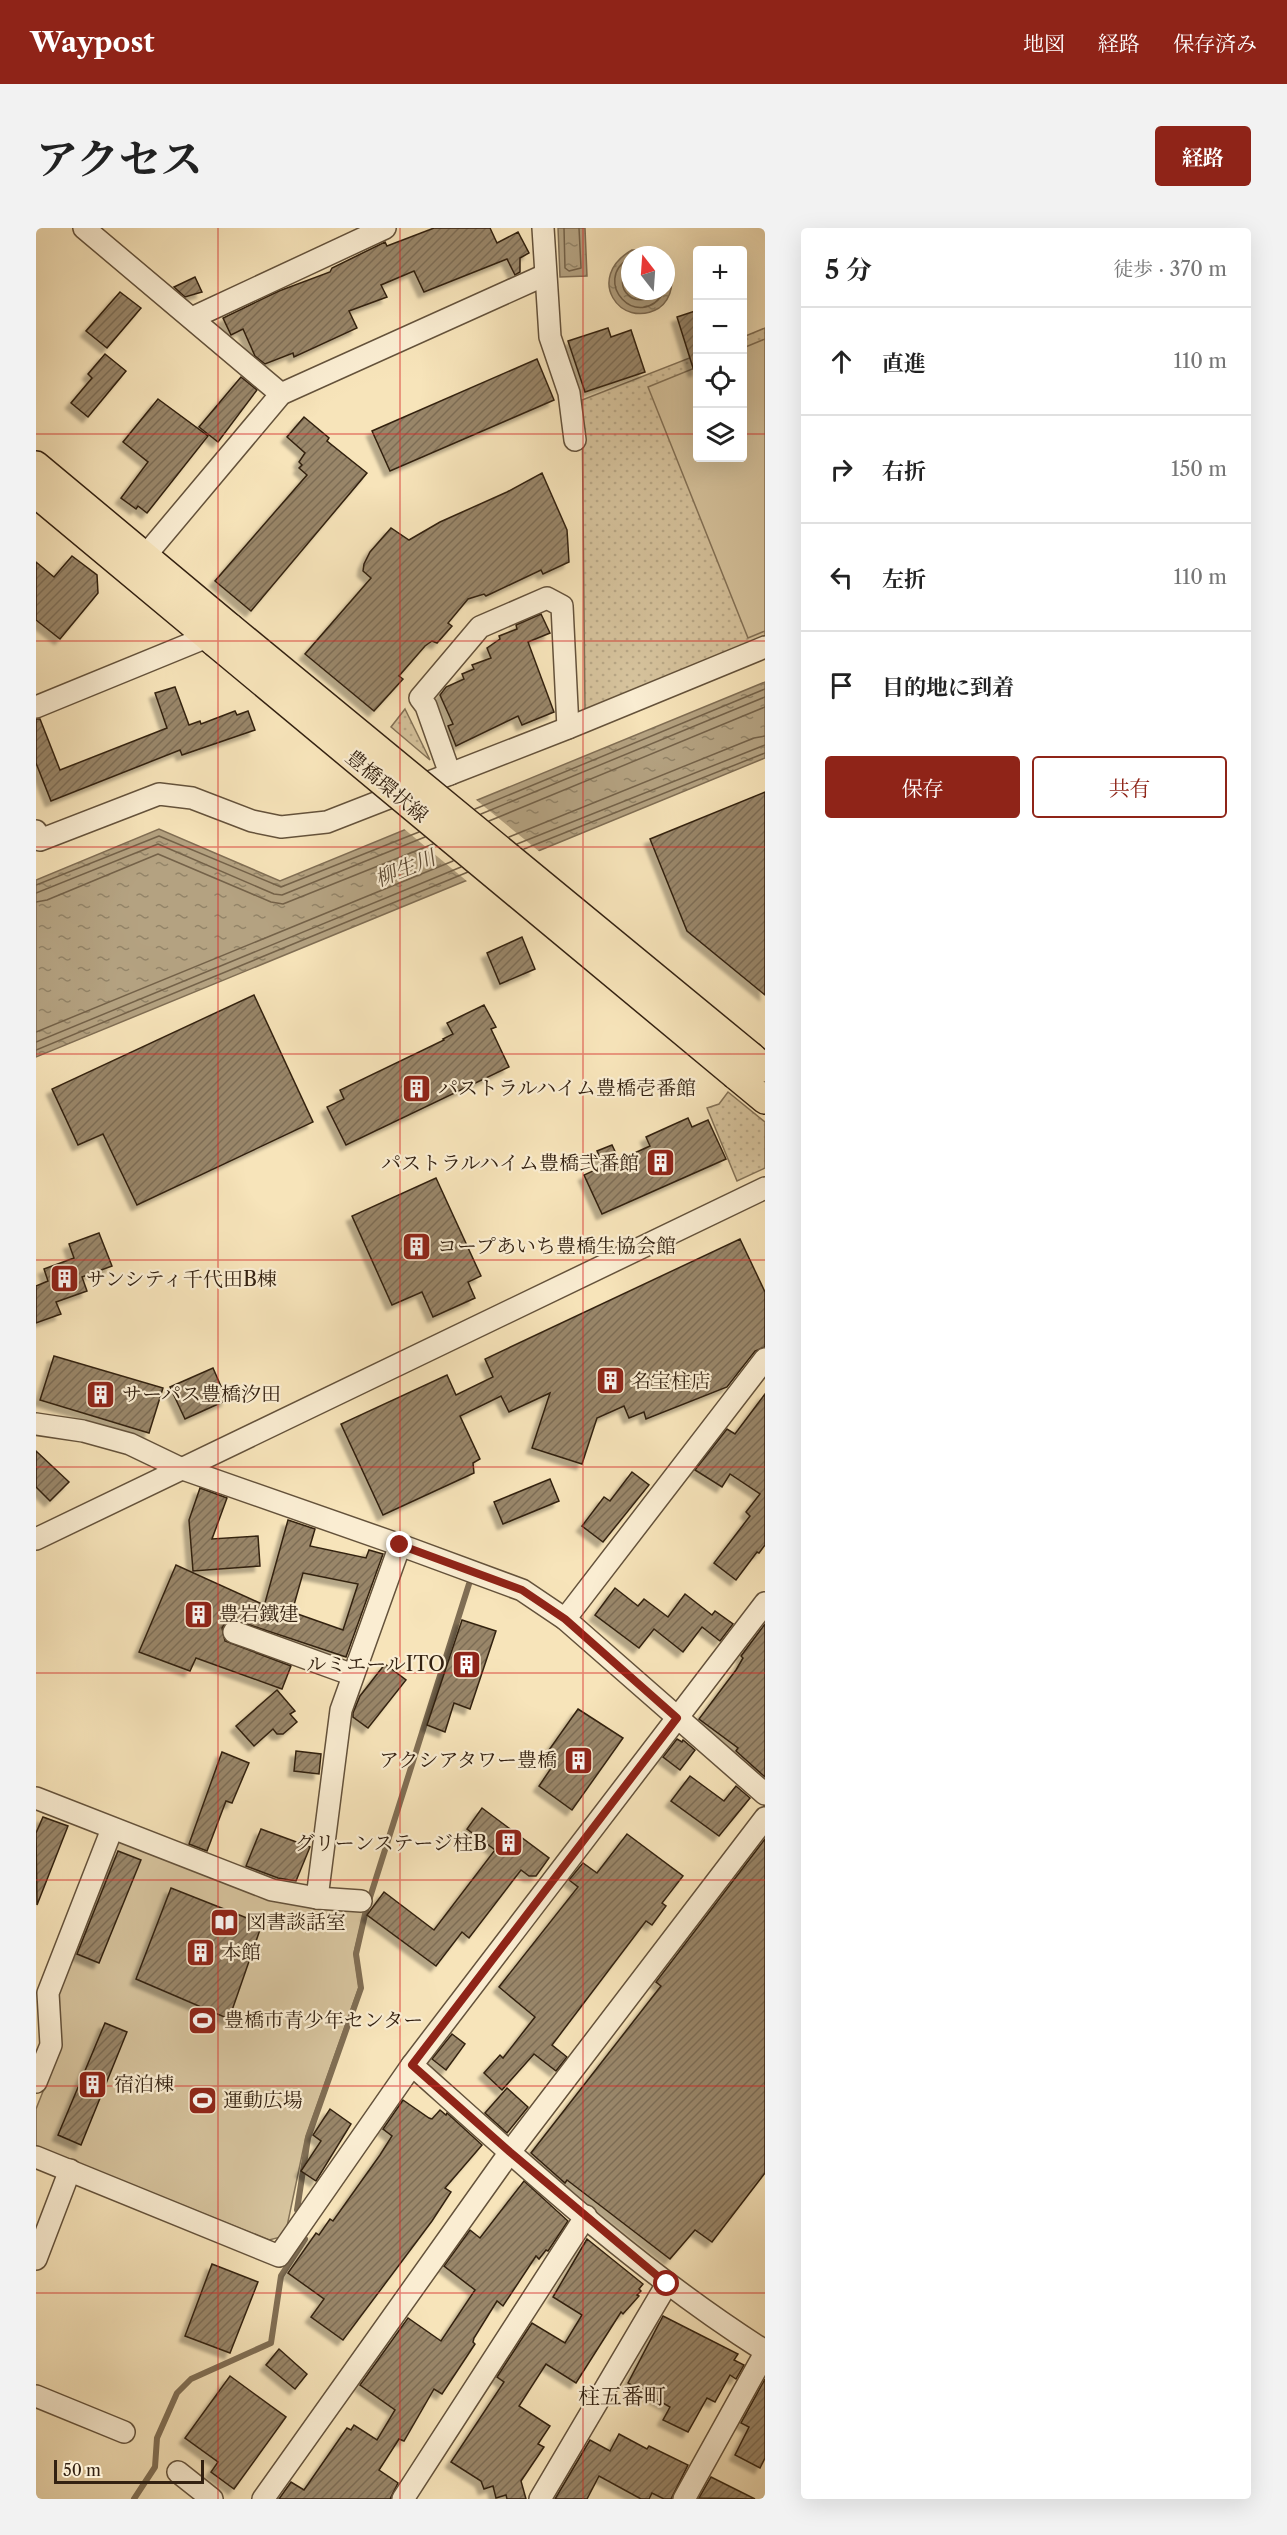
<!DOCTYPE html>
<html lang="ja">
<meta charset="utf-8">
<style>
:root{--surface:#fff;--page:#f2f2f2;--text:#222;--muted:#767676;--line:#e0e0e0;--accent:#8f2418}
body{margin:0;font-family:"Libre Caslon Text","Noto Serif JP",serif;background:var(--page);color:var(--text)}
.controls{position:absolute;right:18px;top:18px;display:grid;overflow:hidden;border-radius:6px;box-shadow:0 6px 24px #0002}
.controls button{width:54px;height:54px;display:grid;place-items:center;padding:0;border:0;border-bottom:2px solid var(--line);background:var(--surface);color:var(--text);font:30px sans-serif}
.compass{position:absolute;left:585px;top:18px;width:54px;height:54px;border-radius:50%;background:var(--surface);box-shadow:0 6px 24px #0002;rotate:343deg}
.scale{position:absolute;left:18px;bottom:15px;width:150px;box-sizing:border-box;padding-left:6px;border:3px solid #332111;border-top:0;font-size:16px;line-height:21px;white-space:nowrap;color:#332111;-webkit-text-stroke:4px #faedd2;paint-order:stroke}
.stop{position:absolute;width:18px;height:18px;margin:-14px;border:4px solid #8f2418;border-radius:50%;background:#fff}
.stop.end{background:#8f2418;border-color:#fff;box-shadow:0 2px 6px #0008}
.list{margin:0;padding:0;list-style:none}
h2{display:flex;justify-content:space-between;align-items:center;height:78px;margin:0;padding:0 24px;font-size:26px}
h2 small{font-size:20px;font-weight:400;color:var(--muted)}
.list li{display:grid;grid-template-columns:39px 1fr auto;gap:18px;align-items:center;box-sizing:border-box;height:108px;padding:0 24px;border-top:2px solid var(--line)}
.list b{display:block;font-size:22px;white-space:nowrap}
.list em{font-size:20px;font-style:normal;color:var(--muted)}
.actions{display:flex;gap:12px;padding:18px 24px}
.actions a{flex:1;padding:14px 0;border:2px solid var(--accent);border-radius:6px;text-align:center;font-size:21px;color:var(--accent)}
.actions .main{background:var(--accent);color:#fff}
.icon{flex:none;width:33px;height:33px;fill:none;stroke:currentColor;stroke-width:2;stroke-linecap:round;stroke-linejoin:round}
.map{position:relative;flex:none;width:729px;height:2271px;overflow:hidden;border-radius:6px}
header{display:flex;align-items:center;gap:36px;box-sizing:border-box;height:84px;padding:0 30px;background:var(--accent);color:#fff}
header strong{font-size:28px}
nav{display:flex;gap:33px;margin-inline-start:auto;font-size:21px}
.intro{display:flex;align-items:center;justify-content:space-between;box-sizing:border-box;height:144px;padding:0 36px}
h1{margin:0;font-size:42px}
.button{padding:15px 27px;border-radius:6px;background:var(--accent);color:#fff;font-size:21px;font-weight:700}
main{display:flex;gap:36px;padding:0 36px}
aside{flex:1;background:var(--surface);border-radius:6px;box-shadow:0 6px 24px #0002}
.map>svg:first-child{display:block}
.park{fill:url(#park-dots);stroke:#847257;stroke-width:1.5}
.garden{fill:#d6c39d;stroke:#847257;stroke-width:1.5}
.water{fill:url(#water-ripples);stroke:#806e54;stroke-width:1.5}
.pier{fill:#f7e4ba}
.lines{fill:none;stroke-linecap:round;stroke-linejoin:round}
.shore{stroke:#746249;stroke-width:1.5}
.stream{stroke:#806e54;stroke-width:6}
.building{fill:url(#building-hatch);stroke:#332111;stroke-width:1.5;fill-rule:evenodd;filter:url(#shadow)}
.minor-casing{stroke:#64523b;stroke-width:24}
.major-casing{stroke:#332111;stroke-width:30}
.minor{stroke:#faedd2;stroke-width:21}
.major{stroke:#f7e4ba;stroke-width:27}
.major-bridge-casing{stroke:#332111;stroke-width:30;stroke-linecap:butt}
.major-bridge{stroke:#f7e4ba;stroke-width:27}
.route{stroke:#8f2418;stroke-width:8}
.grid{fill:none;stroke:#d62828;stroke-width:1.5;stroke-opacity:0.55}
.labels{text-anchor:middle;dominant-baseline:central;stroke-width:4.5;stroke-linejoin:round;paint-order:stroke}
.street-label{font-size:20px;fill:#332111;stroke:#faedd2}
.poi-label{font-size:20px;fill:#332111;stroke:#faedd2;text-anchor:start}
.water-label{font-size:21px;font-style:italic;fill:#604e38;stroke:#faedd2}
.quarter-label{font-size:22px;fill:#332111;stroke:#faedd2}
</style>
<header>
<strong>Waypost</strong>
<nav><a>地図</a><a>経路</a><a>保存済み</a></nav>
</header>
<div class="intro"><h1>アクセス</h1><a class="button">経路</a></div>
<main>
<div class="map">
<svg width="729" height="2271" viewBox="0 0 729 2271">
<defs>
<pattern id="park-dots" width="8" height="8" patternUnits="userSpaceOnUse" patternTransform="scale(1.5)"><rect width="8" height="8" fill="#d6c39d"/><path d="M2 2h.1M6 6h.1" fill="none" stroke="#b8a786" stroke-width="1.8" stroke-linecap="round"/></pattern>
<pattern id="water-ripples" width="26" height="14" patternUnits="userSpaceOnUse" patternTransform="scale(1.5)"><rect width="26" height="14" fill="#b4a281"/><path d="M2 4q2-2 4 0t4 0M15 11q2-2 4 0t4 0" fill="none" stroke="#938468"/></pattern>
<pattern id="building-hatch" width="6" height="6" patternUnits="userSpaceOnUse" patternTransform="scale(1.5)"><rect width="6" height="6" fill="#998669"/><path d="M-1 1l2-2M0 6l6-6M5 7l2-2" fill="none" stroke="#7d6d55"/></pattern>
<filter id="shadow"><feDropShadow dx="-5.5" dy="5.5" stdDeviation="1.5" flood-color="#0004"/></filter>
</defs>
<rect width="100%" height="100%" fill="#f7e4ba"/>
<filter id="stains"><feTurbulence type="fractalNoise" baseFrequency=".00333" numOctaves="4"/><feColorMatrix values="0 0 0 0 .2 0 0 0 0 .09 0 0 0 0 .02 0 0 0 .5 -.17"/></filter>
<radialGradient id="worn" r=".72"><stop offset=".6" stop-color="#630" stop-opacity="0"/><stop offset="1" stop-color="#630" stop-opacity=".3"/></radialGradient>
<g class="park">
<polygon points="729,100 729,410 549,484 546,172 661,127 662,230 706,230 707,109"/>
<polygon points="369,481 394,532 355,499"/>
<polygon points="692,864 729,894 729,940 701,953 671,880 683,876"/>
</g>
<g class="garden">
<polygon points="729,111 729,403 712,410 612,159 661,139 662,230 706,230 707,120"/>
<polygon points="82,1613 328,1684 318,1725 323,1759 270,1908 249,2008 233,2012 0,1918 0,1881 25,1818 22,1766"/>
</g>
<g class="water">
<polygon points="522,0 549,0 551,48 524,49"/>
<path d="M596,22H610L622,27H594V63H630V35C636,42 637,52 635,61C634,68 629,76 623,80C584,103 548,49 596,22Z"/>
<polygon points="729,454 729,530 0,829 0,652 123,601 244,653"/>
</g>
<polygon class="pier" points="439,571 504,624 432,654 367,600"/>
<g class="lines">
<g class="shore">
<polyline points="528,0 529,40 533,43 545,40 543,0"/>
<path d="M594,30C554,52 602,107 629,63"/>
<path d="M594,39C572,59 603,86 620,63"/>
<polyline points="439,581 729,461"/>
<polyline points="445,586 729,469"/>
<polyline points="453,593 729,479"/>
<polyline points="473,609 718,510 729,508"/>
<polyline points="481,616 729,517"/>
<polyline points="488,621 729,525"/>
<polyline points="0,657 123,608 245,659 383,604"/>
<polyline points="0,665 122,616 238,666 246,667 389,609"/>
<polyline points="0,674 11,672 122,626 235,674 247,676 397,616"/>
<polyline points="0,804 417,633"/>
<polyline points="0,814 425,639"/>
<polyline points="0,822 432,644"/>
</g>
<g class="stream">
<polyline points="261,1982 272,1910 325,1760 320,1726 330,1682 433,1356"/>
<polyline points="98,2271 119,2239 121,2210 141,2165 155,2151 235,2115 245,2048 269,2011"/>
</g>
</g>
<g class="building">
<polygon points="398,0 454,0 461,15 482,4 493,25 484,30 484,44 479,47 471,31 388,64 378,43 345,57 351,69 313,83 321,100 258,129 257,125 229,136 219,128 207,101 195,107 187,90 243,63 294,44 296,40 349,14 351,18"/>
<polygon points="159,49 166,64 149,69 138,59"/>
<polygon points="84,64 105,80 71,120 50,103"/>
<polygon points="662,82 662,142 658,143 641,89"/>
<polygon points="572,100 575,109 595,102 609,144 549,164 532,113"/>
<polygon points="69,126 90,143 52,189 35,175 56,150 52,146"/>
<polygon points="501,131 518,172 354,243 336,203"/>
<polygon points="205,149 221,162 182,214 163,199"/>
<polygon points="122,171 172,208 111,285 102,278 100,281 85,270 112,234 87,214"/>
<polygon points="268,189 293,210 291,213 331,245 215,383 179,353 271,247 263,240 266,237 263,234 269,225 251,209"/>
<polygon points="506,245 531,302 533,334 507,346 505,342 450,368 448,366 432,371 412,395 416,398 401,415 396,413 389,418 363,448 367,451 338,483 269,426 335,350 327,343 328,336 334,324 355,300 373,312 404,294 471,264"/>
<polygon points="36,328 61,347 62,365 24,411 0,392 0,334 18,349"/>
<polygon points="505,386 514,405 492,414 518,484 486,497 482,488 420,518 412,498 417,496 404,467 410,459 428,451 426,446 438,441 436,437 455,430 451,420 464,411 463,408 481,401 480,397"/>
<polygon points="139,459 153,497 164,493 165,496 199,483 201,487 212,483 219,502 146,527 144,522 15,573 0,535 0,491 4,491 24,542 131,500 119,465"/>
<polygon points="729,564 729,767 651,703 614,611"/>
<polygon points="486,709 499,741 464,756 451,725"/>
<polygon points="218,767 277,894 101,977 67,906 42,917 16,861"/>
<polygon points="448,777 460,799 455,801 473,839 310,917 291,879 308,871 304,862 408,812 407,811 417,806 411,795"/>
<polygon points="652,890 656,899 672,892 690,931 566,986 548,947 568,938 561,923 576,917 583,932 614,918 610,909"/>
<polygon points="400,950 445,1048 432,1054 439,1070 397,1089 386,1064 356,1077 316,988"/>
<polygon points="63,1005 76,1038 46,1049 51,1063 20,1074 25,1086 0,1095 0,1058 12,1053 8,1041 38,1030 33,1016"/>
<polygon points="704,1011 729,1064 729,1119 719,1123 691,1159 610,1191 608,1184 593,1190 588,1178 561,1190 546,1236 496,1220 514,1165 473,1184 465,1168 424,1188 444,1231 437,1235 438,1245 347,1287 305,1196 411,1147 420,1167 457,1149 449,1131"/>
<polygon points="18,1128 127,1160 113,1205 4,1172"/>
<polygon points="177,1140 191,1172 149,1191 134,1159"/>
<polygon points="729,1166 729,1317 723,1325 721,1324 700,1352 678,1335 714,1288 710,1284 724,1266 694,1246 686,1259 659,1242 691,1201 699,1206"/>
<polygon points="0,1223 33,1254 14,1273 0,1259"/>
<polygon points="596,1244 613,1257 567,1314 546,1298 568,1269 574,1273"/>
<polygon points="514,1251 523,1273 467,1296 458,1274"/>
<polygon points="164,1260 191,1270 176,1311 222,1308 224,1338 157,1343 153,1292"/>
<path d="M252,1292L279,1301L274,1318L330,1330L333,1322L347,1326L310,1429L196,1391L190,1394L186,1400L189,1413L255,1438L246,1461L160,1430L154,1443L103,1424L140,1337L226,1376L227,1382ZM267,1345L322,1356L307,1402L256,1384Z"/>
<polygon points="579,1360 602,1378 608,1371 632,1389 649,1366 676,1387 679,1383 697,1396 684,1413 666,1399 647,1424 618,1401 603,1420 559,1387"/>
<polygon points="426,1392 460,1403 434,1481 418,1475 409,1504 391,1497"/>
<polygon points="729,1396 729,1549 700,1523 702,1520 663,1491 700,1442 707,1430 705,1428"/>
<polygon points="349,1436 370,1452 332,1500 317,1489 317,1485 324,1468"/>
<polygon points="241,1462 259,1483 254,1486 261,1494 247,1506 241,1506 237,1501 218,1518 200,1498"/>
<polygon points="542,1481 587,1510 536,1582 503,1558 518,1536 508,1529"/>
<polygon points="641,1511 646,1514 647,1512 659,1522 644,1542 627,1529"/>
<polygon points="260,1523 285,1526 283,1546 258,1543"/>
<polygon points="186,1524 213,1535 196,1575 190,1573 171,1623 153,1616"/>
<polygon points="654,1548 688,1573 700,1558 714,1570 683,1608 635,1573"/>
<polygon points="446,1580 513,1630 500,1648 493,1648 485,1642 433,1710 426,1704 400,1738 331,1687 348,1664 398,1702 459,1622 431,1601"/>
<polygon points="7,1589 32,1598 1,1677 0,1605"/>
<polygon points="225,1601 274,1619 260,1653 242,1650 210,1638"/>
<polygon points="591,1606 647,1648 626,1675 630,1678 616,1697 610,1693 516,1817 531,1829 520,1843 498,1826 466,1862 448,1845 464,1827 467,1830 499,1789 463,1759 542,1659 533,1652 547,1635 561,1645"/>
<polygon points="729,1611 729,1945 676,2014 659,2002 634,2031 531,1952 529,1955 495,1925 625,1758 620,1754"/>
<polygon points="82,1623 105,1632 63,1735 41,1726"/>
<polygon points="135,1660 226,1696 193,1791 100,1751"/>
<polygon points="69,1795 91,1804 45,1917 22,1907"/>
<polygon points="416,1806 429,1816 410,1842 396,1831"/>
<polygon points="471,1860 492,1879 471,1905 449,1885"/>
<polygon points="367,1872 393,1890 396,1891 404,1882 410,1887 411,1885 446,1917 409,1960 415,1964 396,1993 307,2112 275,2089 288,2071 252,2045 280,2005 283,2007 294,1991 297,1993 344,1927 356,1908 347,1901"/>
<polygon points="294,1881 315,1896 280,1953 265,1943 285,1913 277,1907"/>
<polygon points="488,1953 532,1993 512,2023 510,2022 503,2031 500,2028 467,2078 461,2073 438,2110 437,2114 439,2116 406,2166 398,2161 368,2213 363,2211 343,2242 362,2255 354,2271 243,2271 255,2254 268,2262 311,2200 315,2202 318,2197 341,2212 359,2182 324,2157 372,2090 405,2113 439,2062 408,2038 434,2002 444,2010"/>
<polygon points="551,2011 607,2056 603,2061 605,2063 601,2067 603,2068 587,2086 585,2084 540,2155 510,2136 483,2178 514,2198 502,2216 508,2219 485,2253 490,2271 471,2271 470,2267 460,2270 457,2258 448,2261 445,2253 415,2234 468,2154 461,2149 496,2095 529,2115 546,2087 517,2069"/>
<polygon points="176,2036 222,2054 194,2125 149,2108"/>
<polygon points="627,2088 702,2126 698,2132 708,2137 700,2151 694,2147 679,2174 671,2170 652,2204 627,2192 634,2179 592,2155"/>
<polygon points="243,2121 271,2146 259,2161 230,2137"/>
<polygon points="194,2148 250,2189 198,2261 175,2244 182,2234 149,2210"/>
<polygon points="729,2151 729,2230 724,2240 699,2227 713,2199 705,2195"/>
<polygon points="583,2206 611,2221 613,2218 652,2237 635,2271 628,2271 616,2265 613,2271 605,2271 563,2248 551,2271 519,2271 554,2212 574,2223"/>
<polygon points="675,2249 719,2271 663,2270"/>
</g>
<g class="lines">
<defs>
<g id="minor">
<polyline points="48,0 245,166"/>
<polyline points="507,0 514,109 533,165 539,212"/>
<polyline points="156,90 349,0"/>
<polyline points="109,328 245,166 509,47"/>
<polyline points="0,479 171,409"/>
<polyline points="414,546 390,478 384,470 444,399 511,370 526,378 532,500"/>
<polyline points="0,603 4,612 123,566 156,570 216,593 245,599 291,594 532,500 729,419"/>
<polyline points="0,1196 47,1203 94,1216 144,1240 364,1317 486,1362 529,1391 729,1566"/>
<polyline points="0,1311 729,960"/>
<polyline points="529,1391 729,1131"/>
<polyline points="198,1404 317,1447"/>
<polyline points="0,1570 236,1662 281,1670 325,1673"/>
<polyline points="281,1670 305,1482 364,1317"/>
<path d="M376,1837C489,1938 601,2042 729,2123"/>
<polyline points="0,1854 15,1817 12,1765 76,1601"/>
<polyline points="0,1929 243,2028 376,1837 729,1375"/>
<polyline points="0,2031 34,1942"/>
<polyline points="0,2168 88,2204"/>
<polyline points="142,2244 176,2271"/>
<polyline points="227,2271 474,1924 729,1590"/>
<polyline points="367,2271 550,1988"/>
<polyline points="504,2271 631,2056"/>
<polyline points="648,2271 729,2125"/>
</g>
<g id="major">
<polyline points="0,237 194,399"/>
<polyline points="0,266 179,415"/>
<polyline points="715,828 729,840"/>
<polyline points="700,848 729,872"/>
</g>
</defs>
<use href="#minor" class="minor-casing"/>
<use href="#major" class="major-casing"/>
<use href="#minor" class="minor"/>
<use href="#major" class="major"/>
<defs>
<g id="major-bridge">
<polyline points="194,399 715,828"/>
<polyline points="179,415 700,848"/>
</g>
</defs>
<use href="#major-bridge" class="major-bridge-casing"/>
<use href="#major-bridge" class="major-bridge"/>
</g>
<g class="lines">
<polyline class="route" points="364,1317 486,1362 529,1391 641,1490 376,1837 474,1924 631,2056"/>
</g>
<path class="grid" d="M182,0V2271M364,0V2271M547,0V2271M0,206H662M706,206H729M0,413H729M0,619H729M0,826H729M0,1032H729M0,1239H729M0,1445H729M0,1652H729M0,1858H729M0,2065H729"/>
<defs>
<symbol id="building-square" viewBox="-11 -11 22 22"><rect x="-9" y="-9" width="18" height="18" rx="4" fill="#8f2418" stroke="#faedd2"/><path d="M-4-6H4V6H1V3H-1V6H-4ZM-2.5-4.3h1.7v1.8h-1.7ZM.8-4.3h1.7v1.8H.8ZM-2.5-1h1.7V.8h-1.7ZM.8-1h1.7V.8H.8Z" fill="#fff"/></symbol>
<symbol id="library-square" viewBox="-11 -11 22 22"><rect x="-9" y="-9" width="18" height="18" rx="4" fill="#8f2418" stroke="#faedd2"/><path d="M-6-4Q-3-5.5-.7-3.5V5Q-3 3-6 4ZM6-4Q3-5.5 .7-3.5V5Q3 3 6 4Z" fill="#fff"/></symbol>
<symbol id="stadium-square" viewBox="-11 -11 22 22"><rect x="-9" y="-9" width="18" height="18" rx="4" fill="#8f2418" stroke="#faedd2"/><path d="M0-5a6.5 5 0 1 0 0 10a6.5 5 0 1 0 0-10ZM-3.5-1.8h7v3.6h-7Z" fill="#fff"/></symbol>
</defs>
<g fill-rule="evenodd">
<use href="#building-square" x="364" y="844" width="33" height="33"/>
<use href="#building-square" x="608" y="918" width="33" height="33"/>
<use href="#building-square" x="364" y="1002" width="33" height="33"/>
<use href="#building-square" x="12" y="1034" width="33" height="33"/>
<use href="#building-square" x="558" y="1136" width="33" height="33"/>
<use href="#building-square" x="48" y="1150" width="33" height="33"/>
<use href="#building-square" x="146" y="1370" width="33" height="33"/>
<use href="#building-square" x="414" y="1420" width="33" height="33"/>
<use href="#building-square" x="526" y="1516" width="33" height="33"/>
<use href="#building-square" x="456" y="1598" width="33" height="33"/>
<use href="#library-square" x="172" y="1678" width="33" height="33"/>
<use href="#building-square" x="148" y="1708" width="33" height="33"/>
<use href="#stadium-square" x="150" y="1776" width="33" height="33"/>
<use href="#building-square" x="40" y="1840" width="33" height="33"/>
<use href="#stadium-square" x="150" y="1856" width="33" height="33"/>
</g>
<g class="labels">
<g class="street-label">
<text transform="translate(351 558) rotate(40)">豊橋環状線</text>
</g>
<g class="poi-label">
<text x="402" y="860">パストラルハイム豊橋壱番館</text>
<text x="603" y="935" text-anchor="end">パストラルハイム豊橋弐番館</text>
<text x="401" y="1018">コープあいち豊橋生協会館</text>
<text x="50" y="1051">サンシティ千代田B棟</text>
<text x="595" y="1153">名宝柱店</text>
<text x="86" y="1166">サーパス豊橋汐田</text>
<text x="183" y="1386">豊岩鐵建</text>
<text x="409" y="1436" text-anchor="end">ルミエールITO</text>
<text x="521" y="1532" text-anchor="end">アクシアタワー豊橋</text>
<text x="451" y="1615" text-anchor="end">グリーンステージ柱B</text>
<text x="210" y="1694">図書談話室</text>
<text x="185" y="1724">本館</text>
<text x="188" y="1792">豊橋市青少年センター</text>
<text x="78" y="1856">宿泊棟</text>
<text x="187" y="1872">運動広場</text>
</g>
<g class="water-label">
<text transform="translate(369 640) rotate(-22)">柳生川</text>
</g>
<g class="quarter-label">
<text x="586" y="2168">柱五番町</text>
</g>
</g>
<rect width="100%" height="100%" filter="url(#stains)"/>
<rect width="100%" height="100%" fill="url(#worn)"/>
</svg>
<div class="controls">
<button>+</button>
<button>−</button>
<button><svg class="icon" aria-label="locate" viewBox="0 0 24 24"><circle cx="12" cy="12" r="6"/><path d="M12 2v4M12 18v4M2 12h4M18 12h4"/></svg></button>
<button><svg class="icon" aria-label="layers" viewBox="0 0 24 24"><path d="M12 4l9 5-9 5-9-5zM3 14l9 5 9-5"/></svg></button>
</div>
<svg class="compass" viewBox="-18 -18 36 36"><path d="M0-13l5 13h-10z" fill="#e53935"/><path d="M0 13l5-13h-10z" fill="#767676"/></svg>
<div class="scale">50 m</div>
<div class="stop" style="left:631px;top:2056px"></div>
<div class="stop end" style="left:364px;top:1317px"></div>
</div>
<aside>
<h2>5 分<small>徒歩 · 370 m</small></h2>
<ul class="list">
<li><svg class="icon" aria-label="ahead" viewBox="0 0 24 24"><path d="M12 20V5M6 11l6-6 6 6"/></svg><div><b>直進</b></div><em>110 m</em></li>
<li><svg class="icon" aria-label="right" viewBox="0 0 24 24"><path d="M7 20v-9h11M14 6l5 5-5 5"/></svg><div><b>右折</b></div><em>150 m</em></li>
<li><svg class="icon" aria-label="left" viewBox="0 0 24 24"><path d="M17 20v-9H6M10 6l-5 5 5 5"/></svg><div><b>左折</b></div><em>110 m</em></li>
<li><svg class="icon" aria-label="arrive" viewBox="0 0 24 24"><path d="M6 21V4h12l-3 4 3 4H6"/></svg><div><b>目的地に到着</b></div></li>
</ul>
<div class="actions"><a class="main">保存</a><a>共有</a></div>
</aside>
</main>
